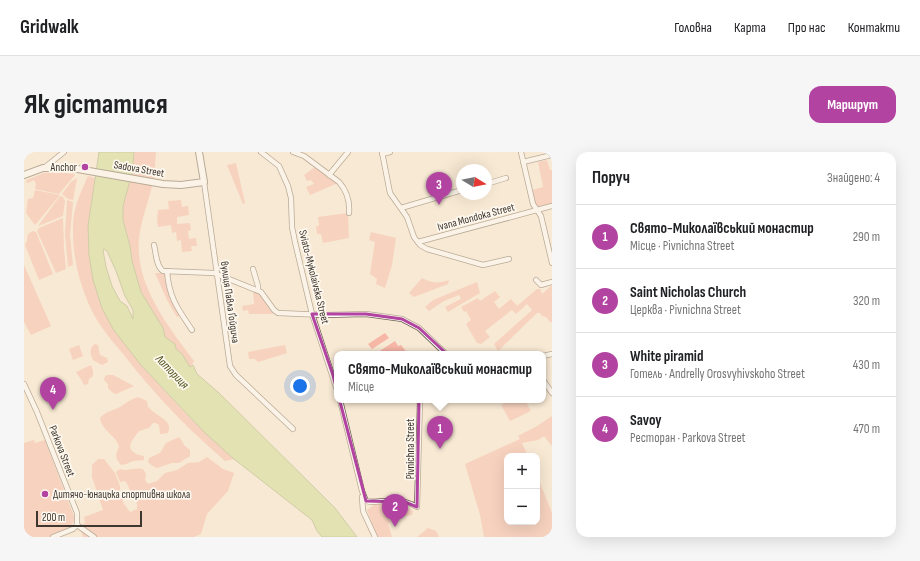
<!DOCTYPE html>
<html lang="uk">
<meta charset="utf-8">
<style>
:root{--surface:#fff;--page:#f6f6f6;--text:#202124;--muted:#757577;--line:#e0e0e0;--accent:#b243a1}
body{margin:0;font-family:"Sofia Sans Condensed",sans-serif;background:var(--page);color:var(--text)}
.controls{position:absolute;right:12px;bottom:12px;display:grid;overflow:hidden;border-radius:8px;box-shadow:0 4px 16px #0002}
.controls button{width:36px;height:36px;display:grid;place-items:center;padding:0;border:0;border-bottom:1px solid var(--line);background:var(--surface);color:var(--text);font:20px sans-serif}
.compass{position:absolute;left:432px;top:12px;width:36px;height:36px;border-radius:50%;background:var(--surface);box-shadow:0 4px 16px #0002;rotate:100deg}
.scale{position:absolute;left:12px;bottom:10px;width:106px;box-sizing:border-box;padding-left:4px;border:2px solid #3d372f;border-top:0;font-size:11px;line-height:14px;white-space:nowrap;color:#3d372f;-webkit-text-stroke:3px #fef8ef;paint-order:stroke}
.you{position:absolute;left:276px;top:234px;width:14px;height:14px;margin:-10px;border:3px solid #fff;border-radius:50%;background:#1a73e8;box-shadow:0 0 0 6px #1a73e833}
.badge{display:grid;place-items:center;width:26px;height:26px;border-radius:50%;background:var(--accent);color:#fff;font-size:13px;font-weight:700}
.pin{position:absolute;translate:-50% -33px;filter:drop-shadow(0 1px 2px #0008)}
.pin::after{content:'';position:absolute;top:21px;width:14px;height:12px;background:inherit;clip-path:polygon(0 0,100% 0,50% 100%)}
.popup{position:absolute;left:310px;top:199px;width:212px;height:52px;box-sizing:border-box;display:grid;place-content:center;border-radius:8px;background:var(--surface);filter:drop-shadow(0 1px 3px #0005);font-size:13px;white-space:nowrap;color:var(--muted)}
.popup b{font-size:15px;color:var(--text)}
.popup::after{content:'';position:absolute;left:50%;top:100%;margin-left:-8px;border:8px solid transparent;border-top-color:var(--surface)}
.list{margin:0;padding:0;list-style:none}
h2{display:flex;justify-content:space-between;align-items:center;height:52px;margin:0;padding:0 16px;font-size:17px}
h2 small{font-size:13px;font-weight:400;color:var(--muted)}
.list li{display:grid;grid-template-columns:26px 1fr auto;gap:12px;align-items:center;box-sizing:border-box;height:64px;padding:0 16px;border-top:1px solid var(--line)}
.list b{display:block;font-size:15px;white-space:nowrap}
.list p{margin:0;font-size:13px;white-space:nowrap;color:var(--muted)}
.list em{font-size:13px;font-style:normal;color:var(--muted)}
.map{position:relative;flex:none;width:528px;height:385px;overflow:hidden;border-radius:12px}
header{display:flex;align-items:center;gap:24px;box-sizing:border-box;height:56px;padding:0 20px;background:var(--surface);border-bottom:1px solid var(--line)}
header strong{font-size:19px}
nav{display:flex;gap:22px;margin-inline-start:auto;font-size:14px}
.intro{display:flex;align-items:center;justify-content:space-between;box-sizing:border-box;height:96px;padding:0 24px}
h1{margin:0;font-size:28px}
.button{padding:10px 18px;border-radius:12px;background:var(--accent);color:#fff;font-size:14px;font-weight:700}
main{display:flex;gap:24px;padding:0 24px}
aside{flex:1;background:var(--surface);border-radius:12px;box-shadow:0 4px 16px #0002}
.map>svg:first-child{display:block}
.green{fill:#f6b7a7}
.water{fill:#cbda8b;stroke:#a0a96f;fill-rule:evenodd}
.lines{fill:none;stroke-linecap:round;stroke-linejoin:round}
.minor-casing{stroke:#6d604e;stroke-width:6}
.major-casing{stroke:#6d604e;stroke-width:8}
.minor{stroke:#fff;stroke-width:4.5}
.major{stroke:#fff;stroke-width:6}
.marked{fill:none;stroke:#b243a1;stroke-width:3;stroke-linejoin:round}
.poi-dot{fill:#b243a1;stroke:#fef8ef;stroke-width:1.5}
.labels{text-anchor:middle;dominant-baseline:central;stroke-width:3.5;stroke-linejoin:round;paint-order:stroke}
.poi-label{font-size:11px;fill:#3d372f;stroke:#fef8ef;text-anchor:end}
.street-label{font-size:11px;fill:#3d372f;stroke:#fef8ef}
.water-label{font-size:12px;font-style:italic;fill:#464f15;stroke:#fef8ef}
</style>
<header>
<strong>Gridwalk</strong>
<nav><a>Головна</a><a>Карта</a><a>Про нас</a><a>Контакти</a></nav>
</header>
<div class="intro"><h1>Як дістатися</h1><a class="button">Маршрут</a></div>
<main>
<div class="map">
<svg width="528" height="385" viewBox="0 0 528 385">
<rect width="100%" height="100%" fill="#f8e9d4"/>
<g class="green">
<path d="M110,0H132C131,10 131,21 129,30C125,49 117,67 115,87C111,133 144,174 170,209L166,216L158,202L152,197L151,192L141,185L139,176L117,140L108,109L106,94L99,68V54L108,21Z"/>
<polygon points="523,8 526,18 528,18 528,52 516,55 511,53 508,38 519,35 514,10"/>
<polygon points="212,11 221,51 219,52 203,13"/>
<polygon points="291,15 314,31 286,43 282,35 290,32 287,28 283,29 280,23"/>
<polygon points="37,20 50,22 51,23 35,42 11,37 12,32 10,28 4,31 2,30 3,28 20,21"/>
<path d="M64,24L71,26L64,74L116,212L165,265L210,307L201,309C164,277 130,242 100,203C88,189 76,175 68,159C55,132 48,103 49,73C49,56 57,40 64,24Z"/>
<polygon points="53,26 49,48 44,47 38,42 47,30"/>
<polygon points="11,38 36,43 11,73 2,61 4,47 9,46"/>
<polygon points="36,44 39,45 41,49 39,64 14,74"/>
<polygon points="43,48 49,50 46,83 49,113 44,115 41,83"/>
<polygon points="157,48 158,55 164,54 165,63 153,65 153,72 166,71 167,78 164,79 165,87 172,86 173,94 167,94 168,99 158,100 157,88 153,89 152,80 148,81 147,73 134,75 133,67 134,58 145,57 144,49"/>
<polygon points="324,61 325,86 299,91 297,82 293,82 292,74 295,74 294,65"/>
<polygon points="39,66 40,96 42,117 32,121 13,79 15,76"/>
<polygon points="9,79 12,80 29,122 15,128 1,93 3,89 4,82"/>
<polygon points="347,80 372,86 368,113 361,136 352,132 353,127 346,122 351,90 345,88"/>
<polygon points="0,113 27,174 7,183 0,170"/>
<polygon points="131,121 142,121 157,163 153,165 143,148"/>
<path d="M398,126C408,131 414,132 425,128L424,132L390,145L385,141Z"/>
<polygon points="453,130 456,141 424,160 421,155 437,147 435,143 420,149 405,159 401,155 409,148"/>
<polygon points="528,133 528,170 526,170 522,165 518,164 516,161 513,161 474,199 470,192 508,158 503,152 492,162 488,158 461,179 466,185 457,192 453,191 442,172 447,168 442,159 440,160 437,155 454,146 456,149 471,139 476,145 470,150 475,157 487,147 493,154 513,137 516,137 518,142"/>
<polygon points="229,139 238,143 249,162 225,162 224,158 219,159 218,154 230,152"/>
<polygon points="361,181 365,186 348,197 344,192"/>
<polygon points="371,189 374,194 377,193 384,202 351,202"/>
<path d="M71,192L74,193L76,203L83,206L84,210L78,213L69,208C66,202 65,196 71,192Z"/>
<polygon points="55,193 59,204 49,208 45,197"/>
<polygon points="261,193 263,201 234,210 231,207 225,207 224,200"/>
<path d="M67,213L69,219V224L65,227L64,232L60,233C58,228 55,225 52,220Z"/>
<polygon points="84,223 89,223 110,234 92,242 89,241 84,236 84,232 80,228 81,224"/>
<polygon points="34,229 33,242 20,244 17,237"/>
<path d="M114,245L123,249L124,255C127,258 131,261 134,263C141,268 148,272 144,281L136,282L135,273L132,271H129L125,276L115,279C111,285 100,295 111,301C113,303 117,303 120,304V308C116,309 113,308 110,309C105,310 102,313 97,313C91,306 91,303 95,295C92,283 78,279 76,266C82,259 88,259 96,255C102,251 107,247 114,245Z"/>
<polygon points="485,248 501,248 507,259 486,269 477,253"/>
<polygon points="528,264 528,294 520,284 514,288 498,291 504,304 483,304 483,370 513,370 513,323 528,361 528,385 460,385 456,363 441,312 496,287 494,284 513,274"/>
<polygon points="155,285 158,289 160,293 166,298 166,304 155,311 148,311 133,316 127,313 124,310 125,306 136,301 142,291"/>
<polygon points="10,288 11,291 21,288 51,367 46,376 29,385 0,385 0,291"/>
<path d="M183,305L199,317L210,321L204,339L183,362L177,382L170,385H59L55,374L61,371L60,365L79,358L68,325V313L74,307H80L91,321L96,334V342L100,352L106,360L113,357V352L102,330L100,329L96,330L92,320L96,317C106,320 108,315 119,317L122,322L121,328L124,332L133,329L141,321L153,318L164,311L175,310Z"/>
<path d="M351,352C363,350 379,351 389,359L388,363L375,365L371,364V361L366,360L363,359L362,361L367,371H364L368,385H353L343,358Z"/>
<polygon points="404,376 412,379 415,385 393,385"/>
</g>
<path class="water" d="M75,0H110L108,21L99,54V68L106,94L108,109L117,140L139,176L141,185L151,192L152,197L158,202L166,215L169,213L173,222L195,241L311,356L333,385H298L293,379L288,368L210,307L180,280L116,212L89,177L78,156L69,128L65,103L64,74ZM80,97L83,99L92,119L101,144L109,158V167L103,154L96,149L88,134L82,115L79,98Z"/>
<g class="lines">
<defs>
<g id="minor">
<polyline points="237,0 255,14 264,34 267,46 268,75 271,90 288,162 313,238"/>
<path d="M269,0L280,4L315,30C323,39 326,49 325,61"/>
<polyline points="358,0 366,41 383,65 390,85 396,93 403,97 459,113 485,107"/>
<polyline points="497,0 509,52 517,64 528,111"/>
<polyline points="358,2 366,0"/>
<polyline points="499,10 528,3"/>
<polyline points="20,16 40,0"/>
<polyline points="305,23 324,0"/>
<polyline points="180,30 206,214 212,223 269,277"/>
<polyline points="462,32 482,26"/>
<polyline points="377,56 438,38"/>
<polyline points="394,90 528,54"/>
<path d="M130,93C132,101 132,114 139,119L190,121L237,140L250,158L254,161L301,163L342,162L378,167L395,176L422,202"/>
<polyline points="229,117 234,134 234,138"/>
<path d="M143,119C145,146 154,157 168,178"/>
<polyline points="512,128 517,133 528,130"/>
<polyline points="519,204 528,202"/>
<polyline points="519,228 528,241"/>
<polyline points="0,232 13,260 53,361 53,373"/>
<path d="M316,248L338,339L342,349C348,351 354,349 361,349C372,348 384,349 393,355L396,248"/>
<polyline points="338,345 339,359 351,385"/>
<polyline points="53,373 70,385"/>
<polyline points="29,385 49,377 53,373"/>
</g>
<polyline id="major" points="0,23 19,16 48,16 139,32 157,33 180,30 175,0"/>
</defs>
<use href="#minor" class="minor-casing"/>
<use href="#major" class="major-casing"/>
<use href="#minor" class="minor"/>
<use href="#major" class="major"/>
</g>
<path d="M0 0H528V385H0ZM288,162H342L378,167L395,176L441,219L418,228L395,249L393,355L381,350L342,349L309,223Z" fill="#f8e9d4" fill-opacity=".55" fill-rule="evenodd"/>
<path class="marked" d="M288,162H342L378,167L395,176L441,219L418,228L395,249L393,355L381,350L342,349L309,223Z"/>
<g class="poi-dot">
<circle cx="61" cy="15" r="4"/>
<circle cx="21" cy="342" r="4"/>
</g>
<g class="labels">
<g class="poi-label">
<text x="53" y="15">Anchor</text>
<text x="29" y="342" text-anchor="start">Дитячо-юнацька спортивна школа</text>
</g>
<g class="street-label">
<text transform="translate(115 17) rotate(10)">Sadova Street</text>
<text transform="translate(452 65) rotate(-15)">Ivana Mondoka Street</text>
<text transform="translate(290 125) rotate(76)">Sviato-Mykolaivska Street</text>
<text transform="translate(206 150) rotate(82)">вулиця Павла Ґойдича</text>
<text transform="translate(386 297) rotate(-90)">Pivnichna Street</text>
<text transform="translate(38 299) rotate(69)">Parkova Street</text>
</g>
<g class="water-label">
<text transform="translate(148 220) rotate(46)">Латориця</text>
</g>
</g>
</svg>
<div class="controls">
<button>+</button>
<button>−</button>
</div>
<svg class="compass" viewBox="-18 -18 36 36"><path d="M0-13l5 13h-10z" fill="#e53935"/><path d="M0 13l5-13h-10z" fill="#757577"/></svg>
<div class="scale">200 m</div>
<div class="you"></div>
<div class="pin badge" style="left:416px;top:297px">1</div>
<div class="popup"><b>Свято-Миколаївський монастир</b>Місце</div>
<div class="pin badge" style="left:371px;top:375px">2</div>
<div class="pin badge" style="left:415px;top:53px">3</div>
<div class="pin badge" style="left:29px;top:258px">4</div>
</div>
<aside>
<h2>Поруч<small>Знайдено: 4</small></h2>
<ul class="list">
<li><span class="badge">1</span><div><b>Свято-Миколаївський монастир</b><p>Місце · Pivnichna Street</p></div><em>290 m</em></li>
<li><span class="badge">2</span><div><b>Saint Nicholas Church</b><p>Церква · Pivnichna Street</p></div><em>320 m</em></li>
<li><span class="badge">3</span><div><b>White piramid</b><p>Готель · Andrelly Orosvyhivskoho Street</p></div><em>430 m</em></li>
<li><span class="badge">4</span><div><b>Savoy</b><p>Ресторан · Parkova Street</p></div><em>470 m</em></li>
</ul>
</aside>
</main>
